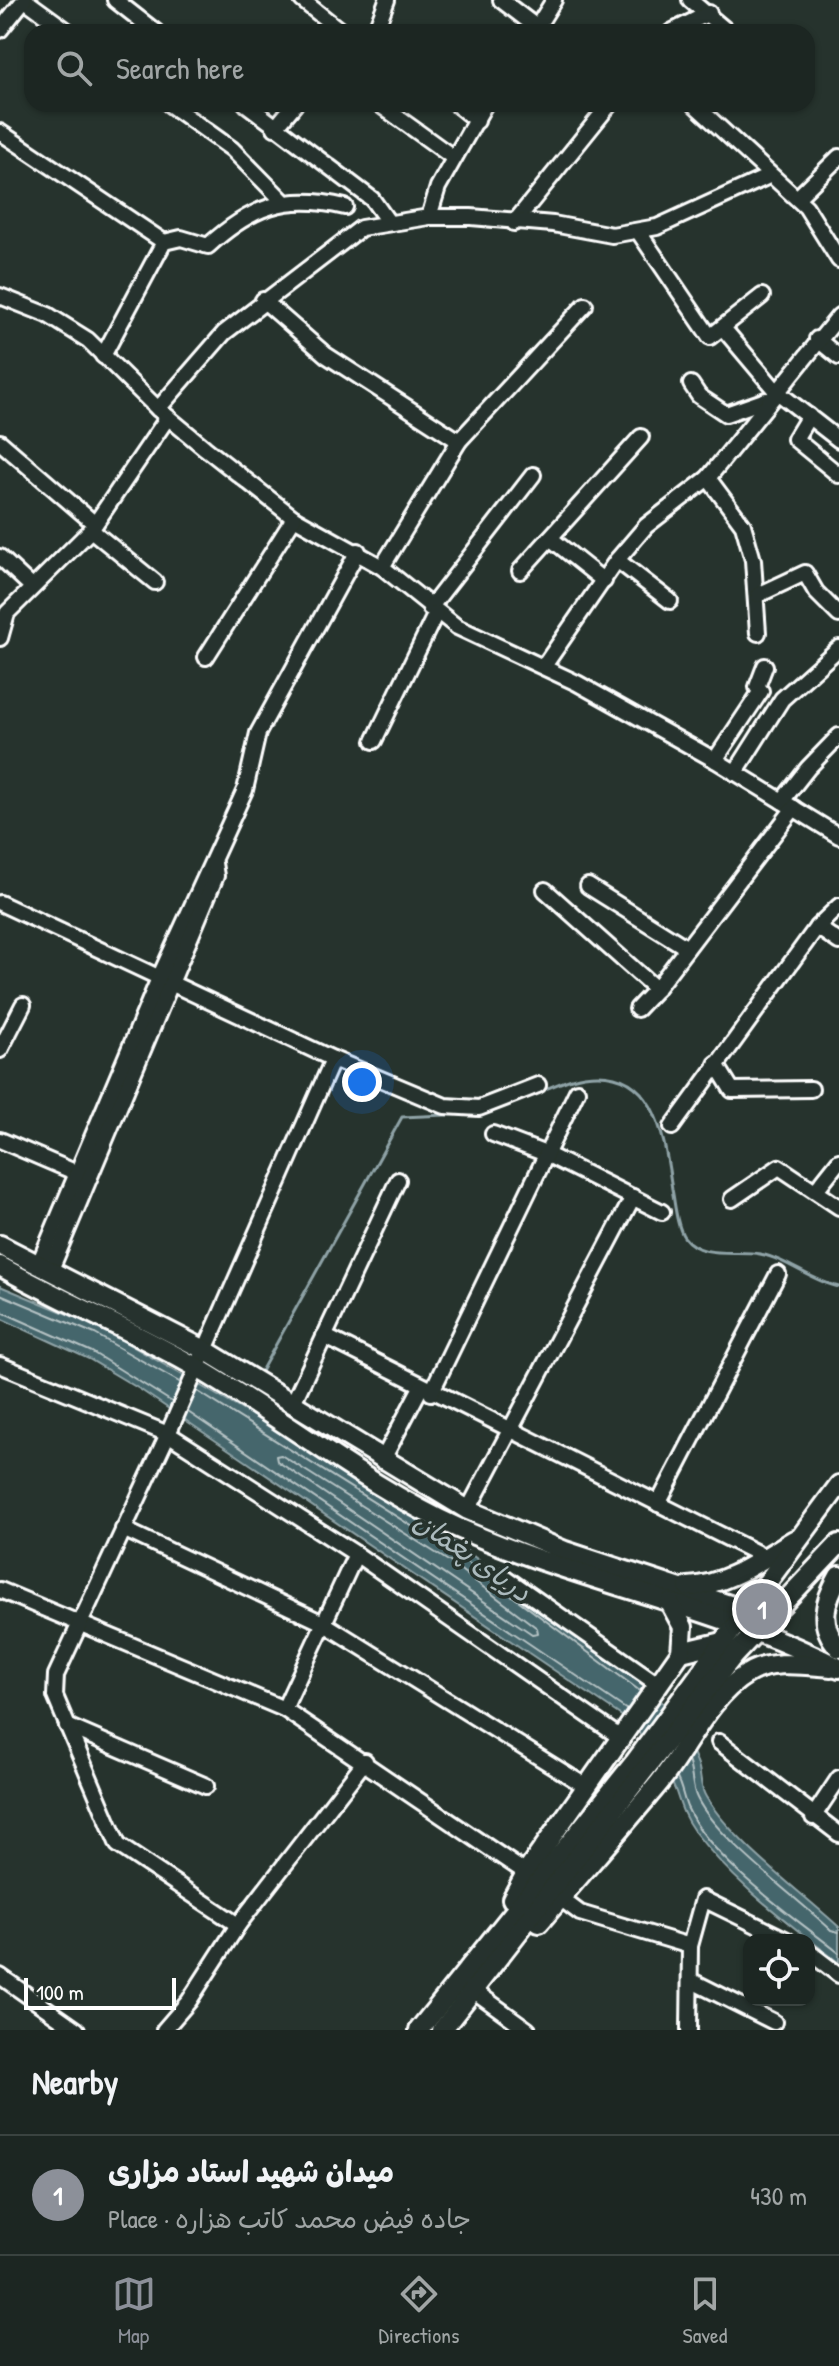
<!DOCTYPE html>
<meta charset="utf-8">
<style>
:root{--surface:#1c2622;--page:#29322f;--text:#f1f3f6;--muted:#a0a5a5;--line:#3a4340;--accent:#8c9099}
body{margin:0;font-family:"Patrick Hand","Playpen Sans Arabic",sans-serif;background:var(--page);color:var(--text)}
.controls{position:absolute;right:24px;bottom:24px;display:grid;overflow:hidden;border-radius:16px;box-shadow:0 2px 6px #0004}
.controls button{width:72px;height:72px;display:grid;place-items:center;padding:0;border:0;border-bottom:2px solid var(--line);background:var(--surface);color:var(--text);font:40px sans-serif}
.scale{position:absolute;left:24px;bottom:20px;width:152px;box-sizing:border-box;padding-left:8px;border:4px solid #fff;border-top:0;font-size:22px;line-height:28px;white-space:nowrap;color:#fff;-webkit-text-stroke:6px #26332d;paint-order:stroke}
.you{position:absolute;left:362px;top:1082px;width:28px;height:28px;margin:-20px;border:6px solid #fff;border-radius:50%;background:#1a73e8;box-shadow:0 0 0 12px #1a73e833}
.badge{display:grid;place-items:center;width:52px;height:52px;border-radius:50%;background:var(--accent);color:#fff;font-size:26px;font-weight:700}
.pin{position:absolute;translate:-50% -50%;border:4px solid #fff;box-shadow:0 2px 8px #0006}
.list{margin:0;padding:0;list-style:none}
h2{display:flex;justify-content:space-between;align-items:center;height:104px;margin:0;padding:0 32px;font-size:34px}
h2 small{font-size:26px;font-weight:400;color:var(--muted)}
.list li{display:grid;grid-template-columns:52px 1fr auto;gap:24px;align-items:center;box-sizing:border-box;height:120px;padding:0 32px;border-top:2px solid var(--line)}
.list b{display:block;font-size:30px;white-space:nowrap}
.list p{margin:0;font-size:26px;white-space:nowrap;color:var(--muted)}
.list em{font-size:26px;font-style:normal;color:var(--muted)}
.icon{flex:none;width:44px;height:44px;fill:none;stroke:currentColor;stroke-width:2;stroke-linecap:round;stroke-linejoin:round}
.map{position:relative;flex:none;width:839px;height:2030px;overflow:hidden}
.search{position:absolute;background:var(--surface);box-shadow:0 2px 6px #0004;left:24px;right:24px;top:24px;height:88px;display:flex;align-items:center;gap:20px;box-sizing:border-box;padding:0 28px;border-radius:24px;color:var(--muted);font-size:30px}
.sheet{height:224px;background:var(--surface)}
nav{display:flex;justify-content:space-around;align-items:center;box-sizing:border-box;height:112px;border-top:2px solid var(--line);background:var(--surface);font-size:22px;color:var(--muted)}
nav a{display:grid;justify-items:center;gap:4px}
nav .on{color:var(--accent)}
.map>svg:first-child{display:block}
.water{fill:#45666c;stroke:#8fa3a7;stroke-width:2}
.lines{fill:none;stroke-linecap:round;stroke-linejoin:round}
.shore{stroke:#b5c2c4;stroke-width:2}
.stream{stroke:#8fa3a7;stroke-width:3}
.minor-casing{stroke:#fff;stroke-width:20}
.major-casing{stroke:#fff;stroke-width:24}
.minor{stroke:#26332d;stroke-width:14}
.major{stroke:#26332d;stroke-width:18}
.labels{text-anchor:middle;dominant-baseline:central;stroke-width:7;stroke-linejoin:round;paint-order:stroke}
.water-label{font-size:28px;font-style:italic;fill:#abbabd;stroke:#26332d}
</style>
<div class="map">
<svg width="839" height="2030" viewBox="0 0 839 2030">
<rect width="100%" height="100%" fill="#26332d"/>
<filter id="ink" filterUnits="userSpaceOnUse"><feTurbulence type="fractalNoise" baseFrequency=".0125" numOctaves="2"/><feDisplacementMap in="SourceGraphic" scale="16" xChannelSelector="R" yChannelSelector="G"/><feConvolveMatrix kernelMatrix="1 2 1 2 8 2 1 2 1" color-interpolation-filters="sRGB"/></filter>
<g filter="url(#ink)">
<path class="water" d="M0,1286L99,1327L272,1427L461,1547L646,1685C668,1705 686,1734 697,1762C702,1773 699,1786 706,1797C733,1842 800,1891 839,1927V1963C788,1922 735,1885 694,1831C684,1817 681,1807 676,1792C666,1766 644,1735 623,1717L141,1390L89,1359L0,1318Z"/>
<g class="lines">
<g class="shore">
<polyline points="0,1294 95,1334 181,1383"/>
<polyline points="0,1311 92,1352 172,1402"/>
<polyline points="197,1391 456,1554 640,1691"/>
<polyline points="188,1412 627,1710"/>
<polygon points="281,1455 450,1562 537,1628 538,1633 532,1634 277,1461 276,1456"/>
<path d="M688,1761C693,1773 691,1786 697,1798C716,1838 796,1897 831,1930L839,1932"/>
<path d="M677,1778C682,1788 683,1797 687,1807C712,1862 793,1916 839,1953"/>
</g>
<g class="stream">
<path d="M543,1090C556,1085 570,1078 584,1076C656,1065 664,1137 672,1189C675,1203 676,1225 684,1237C701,1260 737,1249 760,1254C787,1259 811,1281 839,1287"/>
<polyline points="495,1109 510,1103"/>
<polyline points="259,1375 402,1117 467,1114"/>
</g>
<defs>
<g id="minor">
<polyline points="25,0 69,32"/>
<polyline points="115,0 156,32"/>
<polyline points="302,0 342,32"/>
<polyline points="501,0 535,26"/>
<polyline points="690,0 728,32"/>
<polyline points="0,30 24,0"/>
<polyline points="375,32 387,0"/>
<polyline points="534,32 554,0"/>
<polyline points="671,32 709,13"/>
<polyline points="169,104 232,149 283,201"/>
<polyline points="246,104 372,199 389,223"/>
<polyline points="379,104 454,158"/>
<polyline points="456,104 477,121"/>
<polyline points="694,104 806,207 839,260"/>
<polyline points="275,128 295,104"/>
<polyline points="0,132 164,242"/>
<polyline points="797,198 839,157"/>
<polyline points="429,217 438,187 485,104"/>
<polyline points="514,223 610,104"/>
<polyline points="638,231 710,337 762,296"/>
<polyline points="0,296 48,315 88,340 158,409 205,448 294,518 382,567 457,627 577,683 715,760 839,836"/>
<polyline points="263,300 326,355 459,441"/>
<polyline points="723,328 776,391 839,440"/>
<polyline points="817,339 839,357"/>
<path d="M103,356L164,242L181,238L208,246C251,207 286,193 345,207"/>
<polyline points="691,384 699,396 726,414 766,400"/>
<polyline points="158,409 224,333 361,228 429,217 471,217 553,224 612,235 657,227 769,176"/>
<polyline points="809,416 795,439 839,475"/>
<polyline points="0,442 95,524"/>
<polyline points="708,478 743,525 753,560 758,633"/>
<polyline points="91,530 155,582"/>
<polyline points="550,538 604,581"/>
<polyline points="0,557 32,587"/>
<polyline points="617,560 670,601"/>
<polyline points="382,567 459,441 585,305"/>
<polyline points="520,571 641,437"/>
<polyline points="758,595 805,573 816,592 839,615"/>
<polyline points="430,608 533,475"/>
<polyline points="0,638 7,613 91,530 168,417"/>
<polyline points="206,657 294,518"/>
<polyline points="544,666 617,560 646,526 708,478 839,316"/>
<polyline points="374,741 436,613"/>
<polyline points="715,760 761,691 757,687 765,666"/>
<polyline points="735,773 782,699 839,648"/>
<polyline points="782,801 808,768 839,736"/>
<polyline points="588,886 687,948"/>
<polyline points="545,890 656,989"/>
<polyline points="0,903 333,1059 445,1106 479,1108 538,1085"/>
<polyline points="817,927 839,942"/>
<polyline points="637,1009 656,989 794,808"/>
<polyline points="0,1050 23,1005"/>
<polyline points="716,1064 732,1090 811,1089"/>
<polyline points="672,1127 817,927 839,906"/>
<polyline points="493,1134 546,1154 662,1212"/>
<polyline points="0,1140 84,1176"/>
<polyline points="816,1190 839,1161"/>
<polyline points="732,1199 779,1167 839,1207"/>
<polyline points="38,1266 160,976 245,790 258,733 358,551"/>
<polyline points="50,1272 216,876 214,863"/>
<polyline points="324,1336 765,1557"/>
<polyline points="0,1365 168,1434 356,1554 621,1738"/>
<polyline points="431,1393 577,1091"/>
<polyline points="293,1403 398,1180"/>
<polyline points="382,1461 421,1387"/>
<polyline points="658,1504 778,1274"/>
<polyline points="468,1510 633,1197"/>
<polyline points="123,1529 323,1623 587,1787"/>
<polyline points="503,1576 659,1685"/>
<polyline points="0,1590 284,1709 532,1877"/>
<polyline points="284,1709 356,1554"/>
<polyline points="67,1726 206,1786"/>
<polyline points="719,1742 839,1834"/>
<polyline points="813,1817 839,1778"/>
<polyline points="560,1898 580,1913 690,1946"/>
<polyline points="238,1925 118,1845 55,1696 56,1675 168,1434 333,1059"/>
<polyline points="809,1952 839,1975"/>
<polyline points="0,1976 77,2030"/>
<polyline points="690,1980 774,2022"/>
<polyline points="473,1990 528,2030"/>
<polyline points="164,2030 189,2001 238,1925 365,1761"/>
<polyline points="689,2030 690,1946 703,1899 787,1940"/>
</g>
<g id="major">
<polyline points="0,1245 203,1349 468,1510 565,1551 769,1618"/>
<path d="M0,1266C65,1303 135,1331 199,1369C284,1419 370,1488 458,1528C582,1583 718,1606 839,1668"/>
<path d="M839,1576C825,1600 817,1625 839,1648"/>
<path d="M688,1587C728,1585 760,1560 794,1540"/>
<polyline points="681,1652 723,1642"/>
<polyline points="512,1899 526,1873 681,1652 683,1627 670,1603"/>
<path d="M539,1923C579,1876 620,1830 659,1783C687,1749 708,1697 747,1674C770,1659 805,1665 831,1667"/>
<polyline points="419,2030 634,1763 839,1485"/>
<polyline points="442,2030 734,1655 839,1544"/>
</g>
</defs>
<use href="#minor" class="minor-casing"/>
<use href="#major" class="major-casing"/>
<use href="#minor" class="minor"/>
<use href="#major" class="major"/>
</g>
</g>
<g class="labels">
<g class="water-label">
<text transform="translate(473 1556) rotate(35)">دریای پغمان</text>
</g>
</g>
</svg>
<div class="controls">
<button><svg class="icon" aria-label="locate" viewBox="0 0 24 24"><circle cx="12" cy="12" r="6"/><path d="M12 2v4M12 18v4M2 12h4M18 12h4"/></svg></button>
</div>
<div class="scale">100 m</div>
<div class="you"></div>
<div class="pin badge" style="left:762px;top:1609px">1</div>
<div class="search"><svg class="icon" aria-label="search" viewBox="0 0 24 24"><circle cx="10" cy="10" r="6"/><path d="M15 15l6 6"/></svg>Search here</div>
</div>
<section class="sheet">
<h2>Nearby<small></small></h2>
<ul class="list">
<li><span class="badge">1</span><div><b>میدان شهید استاد مزاری</b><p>Place · جاده فیض محمد کاتب هزاره</p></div><em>430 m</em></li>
</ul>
</section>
<nav>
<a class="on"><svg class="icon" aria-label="map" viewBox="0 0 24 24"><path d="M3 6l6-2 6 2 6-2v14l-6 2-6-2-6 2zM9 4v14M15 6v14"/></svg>Map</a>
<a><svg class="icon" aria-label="directions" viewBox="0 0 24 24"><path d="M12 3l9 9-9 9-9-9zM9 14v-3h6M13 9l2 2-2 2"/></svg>Directions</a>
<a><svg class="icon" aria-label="saved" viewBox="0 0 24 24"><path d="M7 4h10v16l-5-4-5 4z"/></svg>Saved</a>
</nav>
